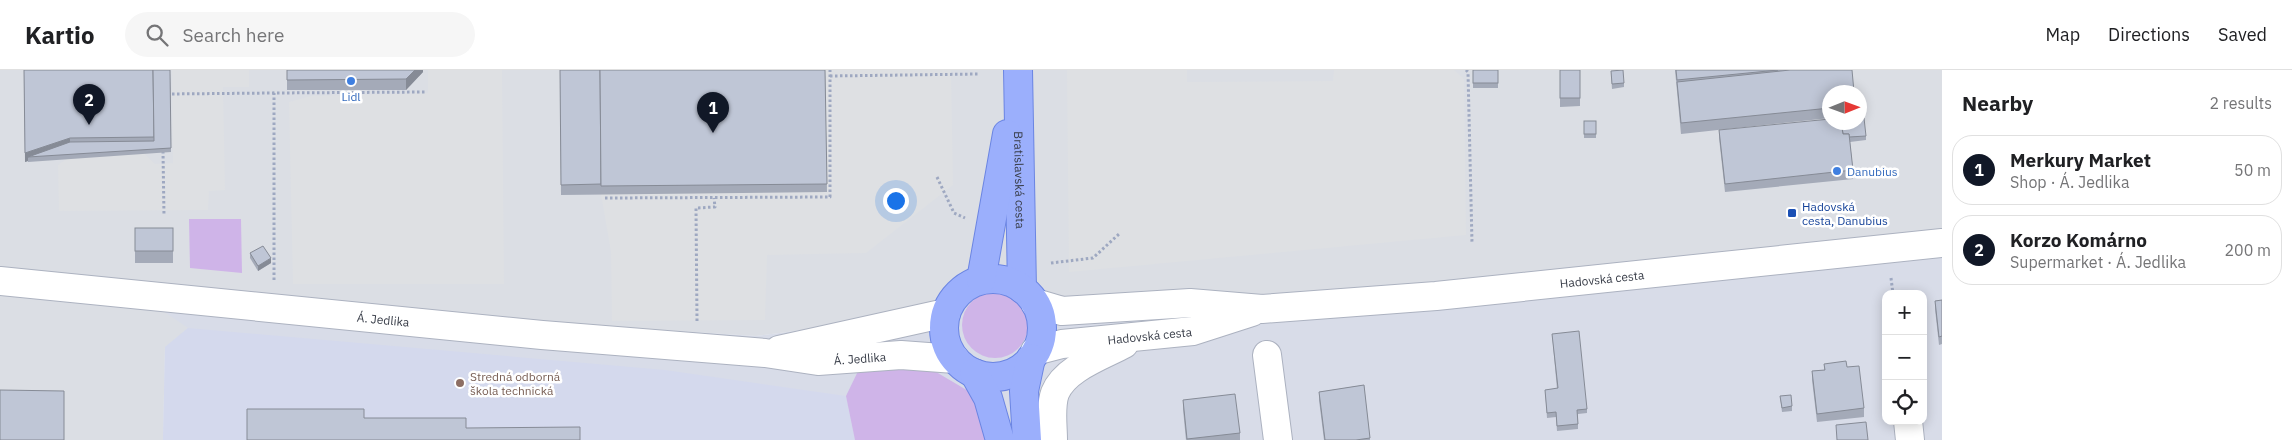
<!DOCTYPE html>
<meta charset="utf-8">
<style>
:root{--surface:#fff;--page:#f6f6f6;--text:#202124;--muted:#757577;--line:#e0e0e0;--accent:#111827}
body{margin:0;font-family:"IBM Plex Sans",sans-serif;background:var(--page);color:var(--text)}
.controls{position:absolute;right:15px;bottom:15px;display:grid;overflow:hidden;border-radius:10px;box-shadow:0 2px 12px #0003}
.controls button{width:45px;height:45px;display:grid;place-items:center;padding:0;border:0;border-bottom:1px solid var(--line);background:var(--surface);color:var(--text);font:25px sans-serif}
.compass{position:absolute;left:1822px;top:15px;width:45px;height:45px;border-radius:50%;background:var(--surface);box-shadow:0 2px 12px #0003;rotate:89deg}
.you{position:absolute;left:895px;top:130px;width:18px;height:18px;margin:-12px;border:4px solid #fff;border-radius:50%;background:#1a73e8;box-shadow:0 0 0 8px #1a73e833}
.badge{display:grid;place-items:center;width:32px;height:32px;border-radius:50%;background:var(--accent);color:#fff;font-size:16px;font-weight:700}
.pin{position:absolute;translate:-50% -41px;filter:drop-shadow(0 1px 2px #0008)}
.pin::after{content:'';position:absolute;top:26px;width:18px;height:15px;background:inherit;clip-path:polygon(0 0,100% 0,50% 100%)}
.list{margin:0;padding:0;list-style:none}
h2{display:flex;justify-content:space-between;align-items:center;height:65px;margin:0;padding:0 20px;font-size:21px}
h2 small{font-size:16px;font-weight:400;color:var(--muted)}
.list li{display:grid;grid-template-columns:32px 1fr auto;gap:15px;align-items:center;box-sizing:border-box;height:70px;margin:0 10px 10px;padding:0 10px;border:1px solid var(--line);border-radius:20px}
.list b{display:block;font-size:19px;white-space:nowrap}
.list p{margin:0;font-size:16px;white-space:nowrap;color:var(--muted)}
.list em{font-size:16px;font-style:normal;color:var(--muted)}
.icon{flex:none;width:28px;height:28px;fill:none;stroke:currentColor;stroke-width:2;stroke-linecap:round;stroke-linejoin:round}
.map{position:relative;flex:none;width:1942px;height:370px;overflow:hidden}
header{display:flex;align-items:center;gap:30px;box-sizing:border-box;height:70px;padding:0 25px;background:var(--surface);border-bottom:1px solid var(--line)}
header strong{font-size:24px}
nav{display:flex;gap:28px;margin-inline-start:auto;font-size:18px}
.search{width:350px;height:45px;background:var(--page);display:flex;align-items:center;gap:12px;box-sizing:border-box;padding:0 18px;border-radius:28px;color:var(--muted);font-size:19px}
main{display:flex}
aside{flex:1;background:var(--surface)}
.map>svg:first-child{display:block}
.residential{fill:#d8dce8;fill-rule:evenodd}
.industrial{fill:#dbdee4;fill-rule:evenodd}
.education{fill:#d4d9ed}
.green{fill:#cfb4e8}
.parking{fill:#dee0e3}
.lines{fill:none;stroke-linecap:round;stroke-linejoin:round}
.minor-casing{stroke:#acb2c0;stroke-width:30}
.primary-casing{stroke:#6b85e2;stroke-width:30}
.path{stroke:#9ea8c1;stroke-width:3;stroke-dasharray:2.5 2.5;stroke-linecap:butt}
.minor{stroke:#fff;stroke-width:28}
.primary{stroke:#9baffc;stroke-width:28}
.wall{fill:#a4aab8}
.shaded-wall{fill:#868b96}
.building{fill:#bfc6d6;stroke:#868b96}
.shop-dot{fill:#3f7fe0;stroke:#fff;stroke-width:2}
.transit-dot{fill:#1a4fb4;stroke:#fff;stroke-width:2}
.education-dot{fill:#8d6e63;stroke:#fff;stroke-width:2}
.labels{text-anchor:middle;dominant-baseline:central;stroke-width:5;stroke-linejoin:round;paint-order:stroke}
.shop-label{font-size:12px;fill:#366cbe;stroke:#fff}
.street-label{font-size:12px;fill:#383d48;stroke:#fff}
.transit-label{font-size:12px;fill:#164399;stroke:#fff;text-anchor:start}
.education-label{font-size:12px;fill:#785e54;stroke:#fff;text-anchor:start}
</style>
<header>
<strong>Kartio</strong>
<div class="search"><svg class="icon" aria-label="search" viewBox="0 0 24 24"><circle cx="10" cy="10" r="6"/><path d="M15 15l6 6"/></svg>Search here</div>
<nav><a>Map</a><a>Directions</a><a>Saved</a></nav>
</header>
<main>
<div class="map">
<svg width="1942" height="370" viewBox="0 0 1942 370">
<rect width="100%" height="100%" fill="#eaecf4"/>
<path class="residential" d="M1942,173V370H163L165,277L143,227L756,266L987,236ZM1886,224H1923V351H1886Z"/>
<path class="industrial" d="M0,0H1942V173L1262,239L987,236L756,266L144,228L188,258L165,277L163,370H0ZM1830,22H1860V52H1830Z"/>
<polygon class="education" points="188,258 665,300 846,326 855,370 163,370 165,277"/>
<g class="green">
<polygon points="189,149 241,149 242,203 190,198"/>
<circle cx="995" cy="255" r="33"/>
<polygon points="861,295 931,299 970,322 985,355 987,370 855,370 846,326"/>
</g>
<g class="parking">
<polygon points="172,0 249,0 249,17 223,17 225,120 209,121 208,140 59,141 58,95 72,85 144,83 155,94 173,93"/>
<polygon points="428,0 502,0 504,214 293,214 289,32 311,26 428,23"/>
<polygon points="825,0 951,0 953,115 866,183 767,185 765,250 612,251 611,182 601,124 826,122"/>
<polygon points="1067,0 1187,0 1187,12 1333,11 1334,0 1454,0 1464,9 1466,165 1069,202"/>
</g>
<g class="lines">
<defs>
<g id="minor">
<path id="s1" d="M0,211L542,265L765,283L818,291L901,285L955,289"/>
<path id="s2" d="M1035,233L1062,241L1190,233L1262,239L1436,226L1942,173"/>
<polyline points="779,280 946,243"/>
<path id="s3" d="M1035,281L1062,274L1193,261L1252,242"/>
<polyline points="1267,285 1278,370"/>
<polyline points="1908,351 1910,370"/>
<path d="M1053,370C1053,355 1050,337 1055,323C1065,298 1102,286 1124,274"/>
</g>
<g id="primary">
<path id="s4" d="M1018,0L1022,219"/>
<circle cx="993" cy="258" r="49"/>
<polyline points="981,210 1007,64"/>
<polyline points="974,303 988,328 1000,370"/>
<polyline points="1027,370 1024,321 1031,288"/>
</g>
</defs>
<use href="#minor" class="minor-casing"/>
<use href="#primary" class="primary-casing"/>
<g class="path">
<polyline points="1466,0 1468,2 1472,173"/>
<polyline points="830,6 979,4"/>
<polyline points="167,24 274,23"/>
<polyline points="163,81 164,146"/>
<polyline points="937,107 954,143 965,148"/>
<polyline points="605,128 830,127 830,0"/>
<polyline points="1051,193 1093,188 1119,164"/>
<polyline points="1891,208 1893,224"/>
<polyline points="274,210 274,23 426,22"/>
<polyline points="697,251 696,138 715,137 714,128"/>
</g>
<use href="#minor" class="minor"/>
<use href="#primary" class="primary"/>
</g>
<g class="wall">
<polygon points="24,0 170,0 171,82 28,92 28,91 25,92"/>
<polygon points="287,0 423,0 423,2 406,20 287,20"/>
<polygon points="560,0 825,0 827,122 561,125"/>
<rect x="1473" y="0" width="25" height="18"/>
<polygon points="1560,0 1580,0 1580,36 1560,37"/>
<polygon points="1675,0 1852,0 1830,22 1830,48 1681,64"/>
<polygon points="1611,1 1624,13 1624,17 1612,19"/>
<rect x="1584" y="51" width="12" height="17"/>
<polygon points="1719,60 1866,66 1866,70 1850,72 1853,100 1853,109 1725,122 1719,68"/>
<rect x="135" y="158" width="38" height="35"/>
<polygon points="250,183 271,193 258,201 250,188"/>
<polygon points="1942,230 1942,274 1939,275 1935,239 1935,231"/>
<polygon points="1552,264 1587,339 1587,343 1578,344 1578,359 1557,361 1556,347 1547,348 1545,320 1557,319"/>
<polygon points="1824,294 1847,297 1864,338 1864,347 1817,352 1812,310 1812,301 1824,300"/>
<polygon points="1364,315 1370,370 1324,370 1319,330 1319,322"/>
<polygon points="1780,326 1792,336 1792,341 1782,342"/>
<polygon points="1183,330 1240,363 1240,370 1186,370 1183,339"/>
</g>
<g class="shaded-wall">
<polygon points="415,0 423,0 423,2 406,20 406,9"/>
<polygon points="70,68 70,76 28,87 28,91 25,92 25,83"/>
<polygon points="271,188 271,193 258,201 258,196"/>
</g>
<g class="building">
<polygon points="24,0 153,0 154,67 70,68 25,83"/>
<polygon points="153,0 170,0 171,78 28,87 70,72 154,71"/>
<polygon points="287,0 415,0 406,9 287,10"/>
<polygon points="560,0 600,0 601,114 561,115"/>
<polygon points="600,0 825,0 827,114 601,116"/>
<rect x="1473" y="0" width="25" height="13"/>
<rect x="1560" y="0" width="20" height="28"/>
<polygon points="1623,0 1624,13 1612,14 1611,1"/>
<polygon points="1676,0 1778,0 1677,10"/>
<polygon points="1790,0 1852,0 1854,22 1830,22 1830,38 1681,53 1677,12"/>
<polygon points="1864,48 1866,66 1849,67 1849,64 1843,64 1841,52 1860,52 1860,49"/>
<polygon points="1830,49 1830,52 1841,52 1843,64 1849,64 1853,100 1725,114 1719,60"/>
<rect x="1584" y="51" width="12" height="13"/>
<rect x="135" y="158" width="38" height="23"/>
<polygon points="263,176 271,188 258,196 250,183"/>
<polygon points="1942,230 1942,266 1939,267 1935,231"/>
<polygon points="1579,261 1587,339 1577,340 1578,354 1557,356 1556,342 1547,343 1545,320 1558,318 1552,264"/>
<polygon points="1846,291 1847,297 1859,296 1864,338 1817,344 1812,301 1825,300 1824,294"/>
<polygon points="1364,315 1370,368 1356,370 1325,370 1319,322"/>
<polygon points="0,320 64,321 64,370 0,370"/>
<polygon points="1235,324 1240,363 1187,369 1183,330"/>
<polygon points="1791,325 1792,336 1782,338 1780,326"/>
<polygon points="247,339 364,339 364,348 466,348 466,358 580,357 580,370 247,370"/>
<polygon points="1866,352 1868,370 1837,370 1836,355"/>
</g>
<g class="shop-dot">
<circle cx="351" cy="11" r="5"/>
<circle cx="1837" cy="101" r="5"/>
</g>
<rect class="transit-dot" x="1787" y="138" width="10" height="10" rx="2.5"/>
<circle class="education-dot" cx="460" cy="313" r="5"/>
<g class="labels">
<g class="shop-label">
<text x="351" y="26">Lidl</text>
<text x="1847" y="101" text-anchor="start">Danubius</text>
</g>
<g class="street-label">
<text stroke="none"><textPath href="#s4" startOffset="110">Bratislavská cesta</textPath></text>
<text stroke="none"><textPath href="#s2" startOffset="570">Hadovská cesta</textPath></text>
<text stroke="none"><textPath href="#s1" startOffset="385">Á. Jedlika</textPath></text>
<text stroke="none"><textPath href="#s3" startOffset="116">Hadovská cesta</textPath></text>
<text stroke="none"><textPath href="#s1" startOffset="864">Á. Jedlika</textPath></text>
</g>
<g class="transit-label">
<text x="1802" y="136">Hadovská<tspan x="1802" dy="14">cesta, Danubius</tspan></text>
</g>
<g class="education-label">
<text x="470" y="306">Stredná odborná<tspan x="470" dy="14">škola technická</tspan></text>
</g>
</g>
</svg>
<div class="controls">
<button>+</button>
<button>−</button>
<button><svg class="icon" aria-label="locate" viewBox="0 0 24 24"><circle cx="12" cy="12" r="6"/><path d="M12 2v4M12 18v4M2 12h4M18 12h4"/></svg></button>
</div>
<svg class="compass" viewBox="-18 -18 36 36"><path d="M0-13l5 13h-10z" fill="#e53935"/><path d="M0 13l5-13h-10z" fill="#757577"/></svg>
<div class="you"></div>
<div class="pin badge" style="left:713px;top:63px">1</div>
<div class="pin badge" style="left:89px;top:55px">2</div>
</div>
<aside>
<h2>Nearby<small>2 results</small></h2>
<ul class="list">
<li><span class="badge">1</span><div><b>Merkury Market</b><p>Shop · Á. Jedlika</p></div><em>50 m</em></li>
<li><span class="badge">2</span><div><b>Korzo Komárno</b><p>Supermarket · Á. Jedlika</p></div><em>200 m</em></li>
</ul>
</aside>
</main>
